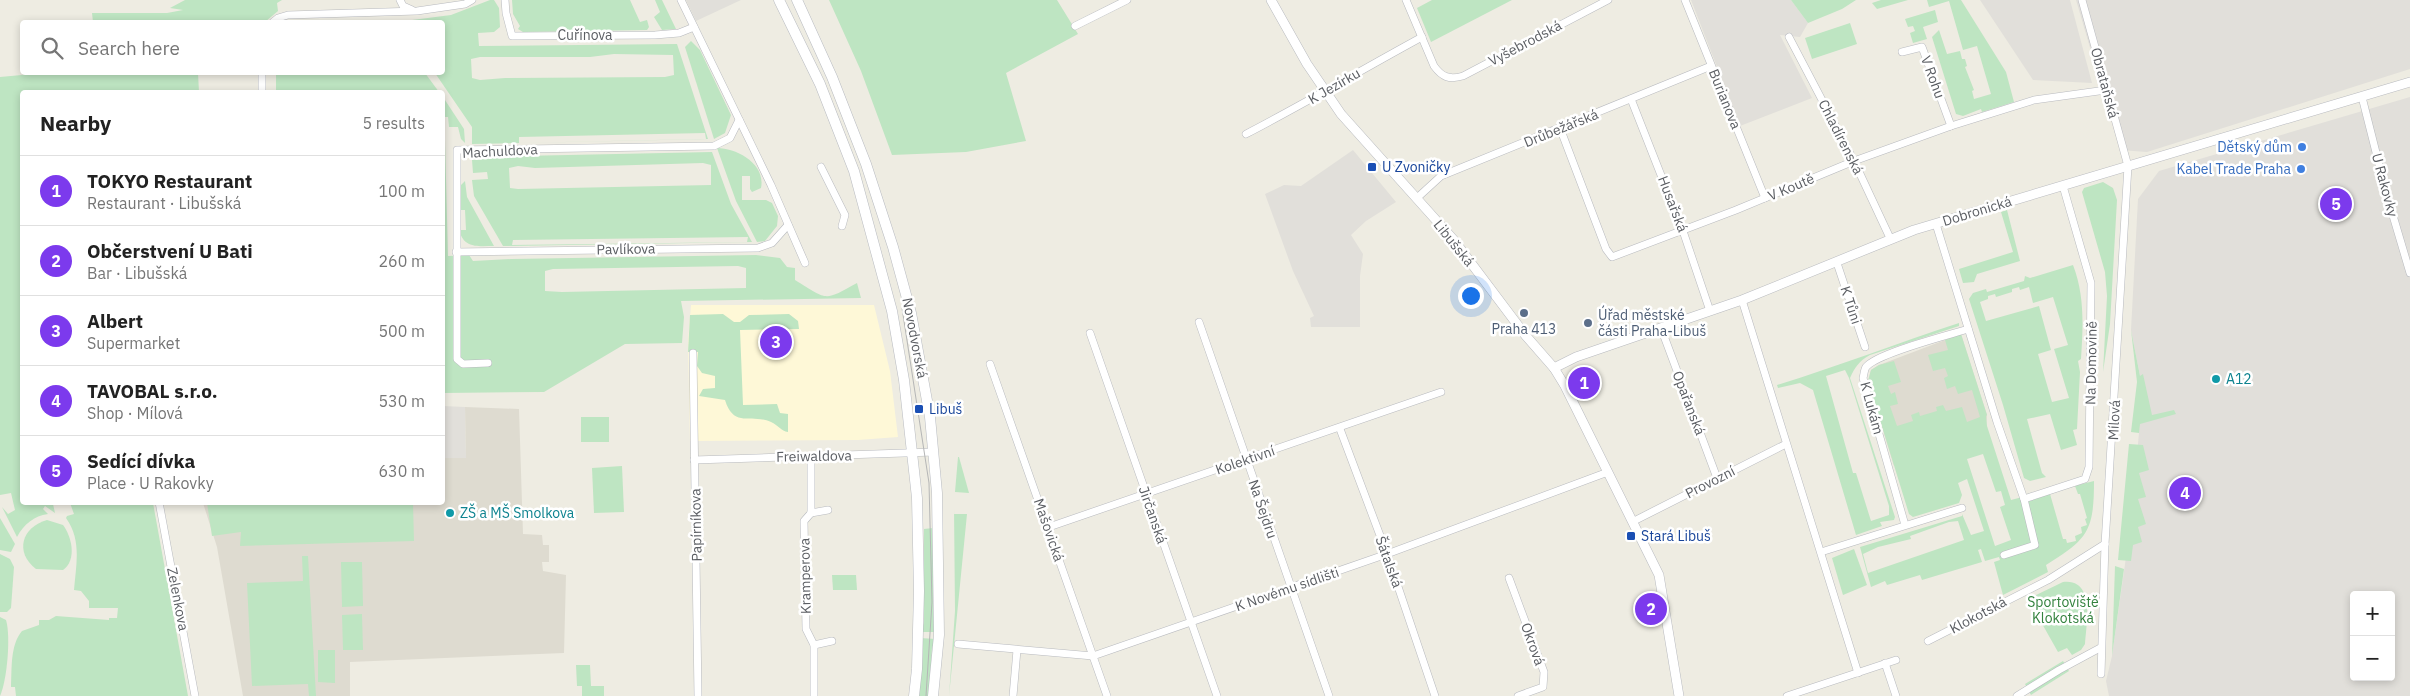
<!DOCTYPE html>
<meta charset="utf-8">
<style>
:root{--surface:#fff;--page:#f2f2f2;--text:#222;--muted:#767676;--line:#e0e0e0;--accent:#7c3aed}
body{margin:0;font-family:"IBM Plex Sans",sans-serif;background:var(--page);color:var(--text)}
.controls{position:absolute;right:15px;bottom:15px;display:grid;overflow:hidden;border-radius:5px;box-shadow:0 2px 8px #0003}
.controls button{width:45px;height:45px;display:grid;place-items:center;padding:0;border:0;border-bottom:1px solid var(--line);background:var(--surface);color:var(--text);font:25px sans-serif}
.you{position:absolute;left:1470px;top:295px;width:18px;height:18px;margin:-12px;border:4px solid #fff;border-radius:50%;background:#1a73e8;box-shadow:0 0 0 8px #1a73e833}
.badge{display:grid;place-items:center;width:32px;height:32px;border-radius:50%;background:var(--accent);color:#fff;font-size:16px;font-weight:700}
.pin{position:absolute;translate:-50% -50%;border:2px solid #fff;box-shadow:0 1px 5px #0006}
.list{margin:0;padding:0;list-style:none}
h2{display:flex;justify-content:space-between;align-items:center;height:65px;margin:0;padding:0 20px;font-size:21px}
h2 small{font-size:16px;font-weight:400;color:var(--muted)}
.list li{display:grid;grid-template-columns:32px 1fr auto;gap:15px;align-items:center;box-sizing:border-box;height:70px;padding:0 20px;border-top:1px solid var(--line)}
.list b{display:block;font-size:19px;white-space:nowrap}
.list p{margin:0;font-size:16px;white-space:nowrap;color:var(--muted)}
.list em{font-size:16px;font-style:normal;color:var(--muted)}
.icon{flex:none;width:28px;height:28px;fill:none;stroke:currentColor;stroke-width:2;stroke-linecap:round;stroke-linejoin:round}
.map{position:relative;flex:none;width:2410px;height:696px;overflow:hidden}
.search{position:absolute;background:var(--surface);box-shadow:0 2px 8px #0003;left:20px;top:20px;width:425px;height:55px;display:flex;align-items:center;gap:12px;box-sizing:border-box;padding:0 18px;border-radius:5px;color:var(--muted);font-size:19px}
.panel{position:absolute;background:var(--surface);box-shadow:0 2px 8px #0003;left:20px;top:90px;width:425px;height:415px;border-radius:5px}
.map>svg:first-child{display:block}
.commercial{fill:#fef8d7}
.industrial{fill:#e1dfda;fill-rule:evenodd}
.education{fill:#dedbd0}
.green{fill:#bee5c2;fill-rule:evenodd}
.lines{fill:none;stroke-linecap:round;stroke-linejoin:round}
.minor-casing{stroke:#b8babf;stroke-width:8}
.tertiary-casing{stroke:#b8babf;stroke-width:10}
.secondary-casing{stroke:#b8bbc1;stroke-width:11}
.minor{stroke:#fff;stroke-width:7}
.tertiary{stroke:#fff;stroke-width:9}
.secondary{stroke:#fff;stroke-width:10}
.tram{stroke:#b5b6b6;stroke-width:1}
.shop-dot{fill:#3f7fe0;stroke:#fff;stroke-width:2}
.transit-dot{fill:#1a4fb4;stroke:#fff;stroke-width:2}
.service-dot{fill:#5c6f8a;stroke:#fff;stroke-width:2}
.culture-dot{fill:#0f9aa8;stroke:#fff;stroke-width:2}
.labels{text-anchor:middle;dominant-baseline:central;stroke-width:5;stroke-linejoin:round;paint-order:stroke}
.street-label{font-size:14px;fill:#5b5e63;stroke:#fff}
.shop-label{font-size:14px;fill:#366cbe;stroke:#fff;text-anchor:end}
.transit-label{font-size:14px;fill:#164399;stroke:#fff;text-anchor:start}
.service-label{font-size:14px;fill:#4e5e75;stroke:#fff;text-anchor:start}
.culture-label{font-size:14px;fill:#0d838f;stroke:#fff;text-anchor:start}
.park-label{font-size:14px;fill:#33823e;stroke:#fff}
</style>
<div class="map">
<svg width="2410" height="696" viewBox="0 0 2410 696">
<rect width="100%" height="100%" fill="#eeece2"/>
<polygon class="commercial" points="691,305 874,305 890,371 898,437 858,440 690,441 688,342"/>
<g class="industrial">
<polygon points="686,0 741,0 696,21"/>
<polygon points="1691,0 1791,0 1808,23 1800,37 1780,35 1812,98 1740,126"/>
<polygon points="1980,0 2070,0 2092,83 2033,80"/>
<polygon points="2076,0 2410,0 2410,69 2147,152 2120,150"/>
<path d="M2410,97V696H2109L2106,681L2112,656L2130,529L2139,433L2140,376L2131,330L2138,199L2159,171ZM2354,595H2391V677H2354Z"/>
<polygon points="1353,150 1396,202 1366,221 1351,235 1363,254 1360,276 1360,327 1311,327 1310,318 1314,316 1293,271 1265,194 1284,185 1301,186"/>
<polygon points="443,406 465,407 466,459 443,458"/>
</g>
<g class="education">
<polygon points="1961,334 1987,415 1986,427 1894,466 1868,381 1871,370 1879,365"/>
<polygon points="465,407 519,409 523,534 542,535 543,545 549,545 549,562 542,562 543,571 566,575 564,653 350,662 350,696 243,696 217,547 203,503 442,502 443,458 466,458"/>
</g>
<g class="green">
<polygon points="185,0 282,0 277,3 278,11 265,22 93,22 92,13 167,13 183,10 170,8"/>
<path d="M490,0H494L499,8L500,27L494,32L478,33L479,46L677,44L708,139L472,144V127L435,73L442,72V22H412V20L451,15ZM614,54L673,55L674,75L665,77L505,78L480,80L472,78L471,59L480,57H590ZM705,133L706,139H701L519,143V137Z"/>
<polygon points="512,0 630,0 640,22 647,20 649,27 647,30 523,32 518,29 520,26 513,14"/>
<polygon points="655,0 662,0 676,29 662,30 654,17 660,12"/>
<polygon points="829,0 1057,0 1078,34 1006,73 1026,141 966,152 892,155 861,71"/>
<polygon points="1432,0 1512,0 1431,42 1417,8"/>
<polygon points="1791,0 1856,0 1842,9 1808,23"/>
<polygon points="1881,0 1908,0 1877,9 1872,3"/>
<polygon points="1927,0 1961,0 2006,72 2014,102 1982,112 1981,109 1963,116 1956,114 1932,37 1939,30 1947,54 1960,51 1962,59 1965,59 1967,66 1965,67 1974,90 1972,91 1974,99 1991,94 1977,46 1963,50 1949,1 1929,7"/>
<polygon points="1935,10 1938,22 1923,27 1927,39 1913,43 1910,33 1915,31 1913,26 1908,27 1905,19"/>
<polygon points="1850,23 1857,44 1812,59 1805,38"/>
<polygon points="691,41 700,50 731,115 725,133 714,139 685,47"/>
<path d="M54,72L198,73L199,92H22V502L57,503L53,504L55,513L45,506L43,509L48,514C34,516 24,524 17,537L2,507L8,514L15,510L11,493L0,495V77Z"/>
<polygon points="276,73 425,73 439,92 276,92"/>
<polygon points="443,97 464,129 465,143 461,139 458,127 449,127 448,117 444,117 445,136 443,137"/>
<path d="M443,140H445L448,256L469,255L473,261L511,259L756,255L780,258L787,267L795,268V280C828,300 823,302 857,283L861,298L681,301L684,317L682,343L625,344L544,392L443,393ZM738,266L746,268V288L562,292L545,291V271L553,269Z"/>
<path d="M717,148C737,148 766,164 761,188L752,192L750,189V176H742V200H766L772,203L778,216L777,226L765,241L757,242L736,201Z"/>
<path d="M712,152L731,204L752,242L503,246L474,196L472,180L488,179L487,172L473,173L472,160L474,157ZM703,163L711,165V185L518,189L510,188L509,168L518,166L535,168ZM748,237L747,242L512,245L513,240Z"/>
<path d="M465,181L467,197L494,246C478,246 464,249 459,230H466L465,210H459L460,186Z"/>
<polygon points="2103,182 2113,188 2117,200 2110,324 2103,372 2107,296 2105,272 2082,192 2084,188"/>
<polygon points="2007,210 2020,261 1977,274 1974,282 1963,283 1959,269 2013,252 2001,212"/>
<path d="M2073,265C2085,296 2083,327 2081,359L2078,361L2080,372L2077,429L2073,430L2077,445L2061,450L2050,414L2027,419L2042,473L2046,477L2030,481L2024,478L2003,405L1969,299L1973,293L1986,289L1987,292L2024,281L2025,276L2030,278ZM2019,287L2020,290L2029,287L2033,303L2053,297L2068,345L2054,349L2069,398L2052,402L2038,354L2051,350L2039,306L1986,321L1980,302L1988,299V296L1995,294L1996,297L2012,292V289Z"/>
<path d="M723,314L734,322H740L749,315L789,314L798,321L799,329L740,330L743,405L777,404L780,413L788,414V432C781,431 778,425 771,422C751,413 734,429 725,400L699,396L703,389L715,388V376L702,373L697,366L698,352H688L690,315Z"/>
<path d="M1959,323V326L1870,355C1859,361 1855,367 1850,378L1895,517L1894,520L1880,522L1882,526L1856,535L1813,390L1800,383L1778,388L1777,385C1839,366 1898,343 1959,323ZM1845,370L1849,378L1889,506V515L1871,521L1856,473H1853L1826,376Z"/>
<polygon points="2131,330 2140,376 2143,374 2152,415 2174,410 2176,414 2140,424 2139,433 2131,432 2137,382"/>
<path d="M1961,334L1987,415L1986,416L1987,426L2011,500L2038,493V495L2094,481C2094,531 2088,539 2046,565L2048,572L2003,595L1994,562L2000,560L1999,557L1985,561L1981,549L1978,550L1982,562L1922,580L1920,575L1887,585L1885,581L1871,587L1860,547L1962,516V514L1971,535L1984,531L1967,479L1958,483L1962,495L1959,503L1913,517L1909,514L1868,381L1871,370L1879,365L1894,361L1901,382L1888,386L1891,394L1895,392L1898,404L1890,406L1897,426L1913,421L1911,415L1919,412L1920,416L1937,411L1936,407L1943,405L1946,411L1962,407L1967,422L1980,417L1972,390L1958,394L1955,386L1947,389L1944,378L1948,376L1945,368L1933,371L1928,355L1948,350L1945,340ZM1983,454L1996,492L2001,491L2005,505L2000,507L2011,540L1995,546L1967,459ZM2075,486L2078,494H2080L2087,518L2085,519L2087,525L2081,527L2082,533L2075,536L2076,541L2067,543L2066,539H2063L2050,494ZM1958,521L1964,540L1868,573L1863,554L1878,547L1911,539L1910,536L1949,522Z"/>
<rect x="581" y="417" width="28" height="25"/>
<polygon points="2129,444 2143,445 2149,470 2139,473 2146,497 2138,499 2146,524 2138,527 2142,542 2133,545 2131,561 2118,560"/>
<polygon points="958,457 959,457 969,493 955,492"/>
<polygon points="622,466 624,512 594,513 592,468"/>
<path d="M70,503H153L188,696H16L15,687H11C12,669 10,645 22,631L39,625V620H49L56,616L109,620V618H117L118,608H89V601L81,591L74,590C76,565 82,540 66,518L67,516L74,514Z"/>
<polygon points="207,503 413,503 414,541 240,546 241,532 212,536"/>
<polygon points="954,508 954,514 967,514 949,696 955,611"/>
<polygon points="0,518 15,544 11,552 0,550"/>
<path d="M47,520L63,525C72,537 77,560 63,570L36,569C14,552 22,527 47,520Z"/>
<polygon points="933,528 934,623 936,632 921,632 924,622 924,529"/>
<polygon points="1854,549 1867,585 1843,595 1832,558"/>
<polygon points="0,554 10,559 14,567 11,608 7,612 0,612"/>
<polygon points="302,556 308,556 316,696 309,696 308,684 252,686 247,583 303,581"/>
<polygon points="341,562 362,562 363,606 342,607"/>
<polygon points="2115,566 2124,569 2112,656"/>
<polygon points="832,575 856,575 857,590 833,590"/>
<path d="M2063,582C2096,578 2086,625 2085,644L2081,650L2072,655L2067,648L2058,652L2028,599Z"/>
<polygon points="362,614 363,650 343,650 342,615"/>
<path d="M0,617L6,620C11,636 7,681 0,696Z"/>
<polygon points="920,638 936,639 932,648 929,696 919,696 923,648"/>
<polygon points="318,650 335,650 335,683 318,682"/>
<polygon points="2063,661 2069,671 2031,695 2025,684"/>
<polygon points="576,665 590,665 591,686 604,686 604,696 582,696 582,686 577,686"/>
</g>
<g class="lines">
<defs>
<g id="minor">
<polyline points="400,0 403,6 412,10"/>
<polyline points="505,0 506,13 512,36 655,35 679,33 694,27"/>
<polyline points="681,0 771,185 805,263"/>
<path d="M1406,0L1434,66C1442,77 1449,80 1463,76L1608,0"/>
<polyline points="1685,0 1765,198"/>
<polyline points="2082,0 2128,166 2105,544 2101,674"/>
<polyline points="273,22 278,18 288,15 417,11 465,4 472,0"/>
<polyline points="1075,26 1127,0"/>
<polyline points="1789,37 1854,161 1890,238"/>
<polyline points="1902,52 1922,47 1951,126"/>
<polyline points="262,72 262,92"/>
<polyline points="2362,97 2386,192 2410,273"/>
<polyline points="1631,99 1683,231 1710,311"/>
<polyline points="1560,128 1606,249 1612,257 1736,210 1854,161 1951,126 2034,100 2106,90"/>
<path d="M1246,134C1306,103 1363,69 1422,37"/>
<polyline points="821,167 845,215 842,226"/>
<polyline points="1417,198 1441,176 1711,66"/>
<polyline points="1936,224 1997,422 2024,499 2035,545 2004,555"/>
<polyline points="456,252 758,248 772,243 788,225"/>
<polyline points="1837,263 1865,347"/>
<polyline points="1742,300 1858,673"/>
<polyline points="1199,322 1329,696"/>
<polyline points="1661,328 1717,478"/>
<polyline points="1090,333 1217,696"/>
<polyline points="693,353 698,696"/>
<polyline points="488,363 463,364 457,359 457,150 714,146 730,138 739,120"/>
<polyline points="990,364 1107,696"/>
<polyline points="1340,429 1387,554 1435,696"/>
<polyline points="811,457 811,513 804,521 806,629 814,645 814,696"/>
<polyline points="694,460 934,452"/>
<polyline points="2024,499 2085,479 2089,467 2091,283 2063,186"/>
<polyline points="159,502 195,696"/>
<polyline points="811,513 828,510"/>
<polyline points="1634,521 1786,444"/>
<path d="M1905,525L1863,378C1864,375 1864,370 1866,367C1877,353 1949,335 1968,329"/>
<polyline points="1049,527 1441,392"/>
<polyline points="1821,552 1962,508"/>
<polyline points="1509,578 1544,672 1543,687 1518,696"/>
<polyline points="1928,641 2048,580 2105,544"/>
<polyline points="958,644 1093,656 1387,554 1608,472"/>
<polyline points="814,645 832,641"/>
<polyline points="1885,663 1896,696"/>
<polyline points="1013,696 1017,650"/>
<polyline points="1787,696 1896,660"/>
<polyline points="2017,696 2059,670 2100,648"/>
</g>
<g id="tertiary">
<polyline points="1271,0 1307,64 1341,114 1453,239 1526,336 1554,368 1565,386 1659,575 1679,696"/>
<polyline points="1554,368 1576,357 1742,300 1914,230 2410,82"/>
</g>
<g id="secondary">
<polyline points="779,0 820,84 854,171 892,311 904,380 917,498 919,591 917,669 914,696"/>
<polyline points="797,0 832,77 866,164 893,247 911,313 930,417 937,493 939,635 933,696"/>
</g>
</defs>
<use href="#minor" class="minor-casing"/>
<use href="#tertiary" class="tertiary-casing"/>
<use href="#secondary" class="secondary-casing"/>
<use href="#minor" class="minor"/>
<use href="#tertiary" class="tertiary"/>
<use href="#secondary" class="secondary"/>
<polyline class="tram" points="902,308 929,483 932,602 926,696"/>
</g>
<g class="shop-dot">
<circle cx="2302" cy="147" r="5"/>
<circle cx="2301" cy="169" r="5"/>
</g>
<g class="transit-dot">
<rect x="1367" y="162" width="10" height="10" rx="2.5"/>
<rect x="914" y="404" width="10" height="10" rx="2.5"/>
<rect x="1626" y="531" width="10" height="10" rx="2.5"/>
</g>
<g class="service-dot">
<circle cx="1524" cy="313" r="5"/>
<circle cx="1588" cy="323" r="5"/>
</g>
<g class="culture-dot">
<circle cx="2216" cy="379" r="5"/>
<circle cx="450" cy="513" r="5"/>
</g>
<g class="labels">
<g class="street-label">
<text x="585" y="35">Cuřínova</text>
<text transform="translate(1525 43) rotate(-28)">Vyšebrodská</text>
<text transform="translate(1933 77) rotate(70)">V Rohu</text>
<text transform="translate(2105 83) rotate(75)">Obrataňská</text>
<text transform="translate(1334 86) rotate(-30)">K Jezírku</text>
<text transform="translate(1725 99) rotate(68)">Burianova</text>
<text transform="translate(1561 128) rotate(-22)">Drůbežářská</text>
<text transform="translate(1841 137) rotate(63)">Chladírenská</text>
<text transform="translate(500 151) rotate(-3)">Machuldova</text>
<text transform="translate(2385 185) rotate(75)">U Rakovky</text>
<text transform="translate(1791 187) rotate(-23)">V Koutě</text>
<text transform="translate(1673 204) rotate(69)">Husařská</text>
<text transform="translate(1977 211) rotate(-17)">Dobronická</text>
<text transform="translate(1454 243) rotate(51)">Libušská</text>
<text transform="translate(626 249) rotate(-1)">Pavlíkova</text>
<text transform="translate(1851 305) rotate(72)">K Tůni</text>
<text transform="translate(915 338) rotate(79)">Novodvorská</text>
<text transform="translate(2091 363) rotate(-89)">Na Domovině</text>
<text transform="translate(1689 403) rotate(69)">Opařanská</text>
<text transform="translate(1872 408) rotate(75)">K Lukám</text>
<text transform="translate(2114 420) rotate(-87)">Mílová</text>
<text transform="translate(814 456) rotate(-1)">Freiwaldova</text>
<text transform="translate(1245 460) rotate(-19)">Kolektivní</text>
<text transform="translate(1710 482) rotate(-27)">Provozní</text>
<text transform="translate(1263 509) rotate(71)">Na Šejdru</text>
<text transform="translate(1153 515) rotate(71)">Jirčanská</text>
<text transform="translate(696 525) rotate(-91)">Papírníkova</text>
<text transform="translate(1049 530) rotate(71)">Mašovická</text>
<text transform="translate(1389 562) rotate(70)">Šátalská</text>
<text transform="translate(805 576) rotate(-91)">Kramperova</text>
<text transform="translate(1287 589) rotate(-19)">K Novému sídlišti</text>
<text transform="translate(178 599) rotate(79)">Zelenkova</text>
<text transform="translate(1978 615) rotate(-28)">Klokotská</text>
<text transform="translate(1533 644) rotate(70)">Okrová</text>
</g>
<g class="shop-label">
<text x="2292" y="147">Dětský dům</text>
<text x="2291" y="169">Kabel Trade Praha</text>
</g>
<g class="transit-label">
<text x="1382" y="167">U Zvoničky</text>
<text x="929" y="409">Libuš</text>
<text x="1641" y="536">Stará Libuš</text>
</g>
<g class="service-label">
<text x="1598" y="315">Úřad městské<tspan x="1598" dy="16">části Praha-Libuš</tspan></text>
<text x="1524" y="329" text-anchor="middle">Praha 413</text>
</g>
<g class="culture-label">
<text x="2226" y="379">A12</text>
<text x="460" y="513">ZŠ a MŠ Smolkova</text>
</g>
<g class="park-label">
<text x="2063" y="602">Sportoviště<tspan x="2063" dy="16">Klokotská</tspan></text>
</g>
</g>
</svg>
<div class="controls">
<button>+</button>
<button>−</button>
</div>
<div class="you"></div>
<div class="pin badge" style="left:1584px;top:383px">1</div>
<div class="pin badge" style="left:1651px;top:609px">2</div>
<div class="pin badge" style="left:776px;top:342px">3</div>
<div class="pin badge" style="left:2185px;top:493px">4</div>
<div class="pin badge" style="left:2336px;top:204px">5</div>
<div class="search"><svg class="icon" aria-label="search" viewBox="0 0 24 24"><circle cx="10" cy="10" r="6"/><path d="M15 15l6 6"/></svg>Search here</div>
<section class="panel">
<h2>Nearby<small>5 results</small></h2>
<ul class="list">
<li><span class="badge">1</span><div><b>TOKYO Restaurant</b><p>Restaurant · Libušská</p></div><em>100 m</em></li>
<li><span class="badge">2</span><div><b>Občerstvení U Bati</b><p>Bar · Libušská</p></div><em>260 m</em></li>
<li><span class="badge">3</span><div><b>Albert</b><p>Supermarket</p></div><em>500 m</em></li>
<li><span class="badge">4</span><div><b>TAVOBAL s.r.o.</b><p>Shop · Mílová</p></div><em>530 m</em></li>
<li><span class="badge">5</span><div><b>Sedící dívka</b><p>Place · U Rakovky</p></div><em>630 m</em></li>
</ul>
</section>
</div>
